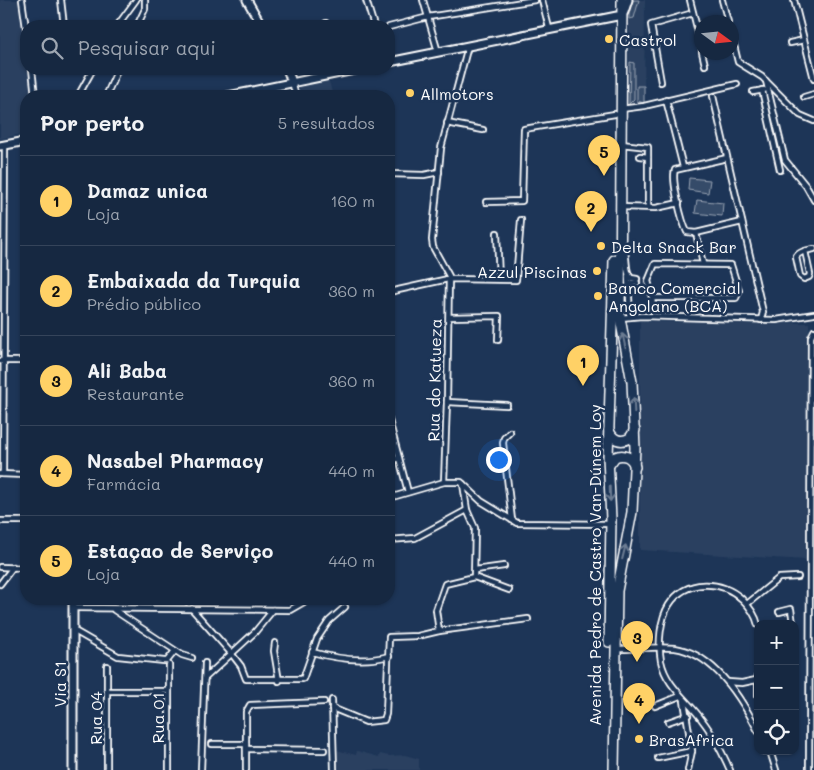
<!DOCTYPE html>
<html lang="pt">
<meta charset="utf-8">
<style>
:root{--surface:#162841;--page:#23344c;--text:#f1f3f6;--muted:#9ea6b1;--line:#35445a;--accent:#ffd166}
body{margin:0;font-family:Mali,sans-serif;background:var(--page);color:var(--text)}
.controls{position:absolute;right:15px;bottom:15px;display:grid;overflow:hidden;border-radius:10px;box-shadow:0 1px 4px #0004}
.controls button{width:45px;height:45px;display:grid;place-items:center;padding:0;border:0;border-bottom:1px solid var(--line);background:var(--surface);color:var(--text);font:25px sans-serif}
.compass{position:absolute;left:694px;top:15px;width:45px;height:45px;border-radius:50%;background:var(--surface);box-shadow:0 1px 4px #0004;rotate:105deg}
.you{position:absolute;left:498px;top:459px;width:18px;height:18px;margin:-12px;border:4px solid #fff;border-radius:50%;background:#1a73e8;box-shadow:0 0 0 8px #1a73e833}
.badge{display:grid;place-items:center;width:32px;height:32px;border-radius:50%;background:var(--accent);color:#111;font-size:16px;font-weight:700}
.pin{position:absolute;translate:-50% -41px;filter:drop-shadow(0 1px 2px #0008)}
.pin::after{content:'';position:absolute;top:26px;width:18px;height:15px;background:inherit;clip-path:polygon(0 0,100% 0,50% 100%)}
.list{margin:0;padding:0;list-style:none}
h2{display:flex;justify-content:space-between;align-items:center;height:65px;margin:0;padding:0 20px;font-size:21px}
h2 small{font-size:16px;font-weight:400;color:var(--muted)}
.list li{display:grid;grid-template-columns:32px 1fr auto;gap:15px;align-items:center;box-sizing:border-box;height:90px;padding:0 20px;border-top:1px solid var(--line)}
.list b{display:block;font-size:19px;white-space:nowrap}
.list p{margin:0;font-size:16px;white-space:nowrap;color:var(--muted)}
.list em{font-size:16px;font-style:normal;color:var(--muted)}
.icon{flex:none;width:28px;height:28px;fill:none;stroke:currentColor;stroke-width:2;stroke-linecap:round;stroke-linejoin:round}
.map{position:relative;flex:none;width:814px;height:770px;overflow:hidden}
.search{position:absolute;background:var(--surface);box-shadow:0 1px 4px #0004;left:20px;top:20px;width:375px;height:55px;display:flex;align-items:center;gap:12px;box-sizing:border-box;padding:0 18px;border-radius:20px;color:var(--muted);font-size:19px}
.panel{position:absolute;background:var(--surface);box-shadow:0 1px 4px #0004;left:20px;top:90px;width:375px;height:515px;border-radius:20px}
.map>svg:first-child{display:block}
.built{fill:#2a4161}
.green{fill:#364b69;stroke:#9aa5b4}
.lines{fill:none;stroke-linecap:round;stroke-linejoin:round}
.street-tunnel{stroke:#344968;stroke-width:4.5;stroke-dasharray:4.5 2;stroke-linecap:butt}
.street-casing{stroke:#fff;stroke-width:8}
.secondary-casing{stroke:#fff;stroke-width:11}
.highway-casing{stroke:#fff;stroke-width:12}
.street{stroke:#1d3557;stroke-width:4.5}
.secondary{stroke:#1d3557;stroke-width:7}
.highway{stroke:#1d3557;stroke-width:9}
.oneway{stroke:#6c7c92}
.poi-dot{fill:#ffd166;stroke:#1d3557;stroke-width:2}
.labels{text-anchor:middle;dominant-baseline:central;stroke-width:5;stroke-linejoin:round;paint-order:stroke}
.poi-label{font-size:16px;fill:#fff;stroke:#1d3557;text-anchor:start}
.street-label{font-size:16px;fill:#fff;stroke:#1d3557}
</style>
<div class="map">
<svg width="814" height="770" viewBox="0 0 814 770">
<rect width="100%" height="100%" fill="#1d3557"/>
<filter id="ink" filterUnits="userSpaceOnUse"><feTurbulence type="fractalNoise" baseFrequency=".02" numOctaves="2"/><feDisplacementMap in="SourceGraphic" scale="10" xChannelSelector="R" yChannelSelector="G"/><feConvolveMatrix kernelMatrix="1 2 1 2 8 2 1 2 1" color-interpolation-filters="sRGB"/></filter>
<g filter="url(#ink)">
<g class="built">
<polygon points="0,0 20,0 26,48 26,69 29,69 33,96 26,96 26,133 0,139"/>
<polygon points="633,0 645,0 644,103 628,105 629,8"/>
<polygon points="328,78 333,96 300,96 298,87 301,84"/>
<polygon points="640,321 809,323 807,560 640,550"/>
<polygon points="336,750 356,755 357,751 379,757 380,754 389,756 405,755 419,759 419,770 337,770"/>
</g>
<g class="green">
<polygon points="633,0 639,0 634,18 629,19 629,8"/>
<polygon points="630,62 634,63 634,99 629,104"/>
<polygon points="637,86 644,86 644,103 637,101"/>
<polygon points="689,178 710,180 708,193 688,190"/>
<polygon points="697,200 723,203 722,216 695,213"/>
</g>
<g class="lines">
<g class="street-tunnel">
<polyline points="637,279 646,279"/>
<polyline points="637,283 646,283"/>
</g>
<defs>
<g id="street">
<polyline points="22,0 26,28"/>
<polyline points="61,0 64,26"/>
<polyline points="366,0 374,26"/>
<polyline points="423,0 438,52"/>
<polyline points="542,0 549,28"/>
<polyline points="690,0 702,48"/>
<polyline points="722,0 728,22"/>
<polyline points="794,0 814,79"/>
<polyline points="326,23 327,26"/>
<polyline points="117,26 136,0"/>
<polyline points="137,26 145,9 145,0"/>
<polyline points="389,27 428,17 535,0"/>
<polyline points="732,37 738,62 762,77 800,115 814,121"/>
<polyline points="790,43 804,40"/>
<polyline points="702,52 705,65"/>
<polyline points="32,69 35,96"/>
<polyline points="766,81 785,160 806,186 814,200"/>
<polyline points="292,82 296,96"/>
<polyline points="661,82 651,25 693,13"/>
<polyline points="762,90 780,170"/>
<polyline points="753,92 764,90"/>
<polyline points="78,96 93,69"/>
<polyline points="106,96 118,69"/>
<polyline points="713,96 763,312 761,320"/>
<polyline points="804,97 814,94"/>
<polyline points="666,100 683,167"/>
<polyline points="621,109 644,106 737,84"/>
<polyline points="447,123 483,130"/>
<polyline points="621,144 648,147 648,207"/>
<polyline points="640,156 648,157"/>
<path d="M727,158L675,170C671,180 682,222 687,232L696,233L742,222"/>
<polyline points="389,174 424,175 439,172"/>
<polyline points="486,202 522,201 524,129 615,114"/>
<polyline points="620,207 656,208 679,203"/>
<polyline points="497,233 499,279"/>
<polyline points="696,233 703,264"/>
<path d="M621,246C630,256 623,269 631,278L637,279"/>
<path d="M805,251L810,274L809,277L804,279L800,276L796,257C799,251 808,250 814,249"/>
<polyline points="628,276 630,317"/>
<polyline points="629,287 632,283 637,283"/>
<polyline points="389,292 448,279 516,280 521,220"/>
<path d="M653,298H736L739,291L731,265L655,264L648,281C651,291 653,298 653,310"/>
<polyline points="449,317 499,316 498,340"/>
<polyline points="620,318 642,316 776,320 814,314"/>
<polyline points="0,361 26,361"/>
<polyline points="447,402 507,405"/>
<polyline points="389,420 408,492"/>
<polyline points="510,432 504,438 503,443 512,520"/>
<polyline points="389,461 399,458"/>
<polyline points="0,474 26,475"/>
<polyline points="3,474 5,145"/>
<polyline points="444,482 447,402 449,276 433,247 432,240 441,148 468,46"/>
<polyline points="389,498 444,482 461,482 481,501 517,523 611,524"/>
<polyline points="0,521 26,521"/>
<polyline points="389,540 415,538 467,510"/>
<polyline points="0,567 26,568"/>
<polyline points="475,570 504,566"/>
<polyline points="474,577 509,590"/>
<polyline points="0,584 13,567"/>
<polyline points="139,599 139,601"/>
<polyline points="189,599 189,603"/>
<polyline points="747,604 779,578 798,577"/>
<polyline points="73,608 290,610 309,599"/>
<polyline points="192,609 231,653 241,666 246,679 303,679 317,639 329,621 345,607"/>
<polyline points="114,610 182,655 192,658"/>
<polyline points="779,612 791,609 793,624"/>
<polyline points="73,630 118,656 164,661 167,661 175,651"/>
<polyline points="439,631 436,610 445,584 474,577 475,528 467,510 463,484"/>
<polyline points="275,643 274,651 279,681"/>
<path d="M616,649C636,649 656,646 675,648C714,654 742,699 758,731"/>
<path d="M312,652C337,659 363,663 389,656"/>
<polyline points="169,665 169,770"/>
<polyline points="758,674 758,695"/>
<polyline points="205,678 255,632 273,610"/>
<polyline points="728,682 742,683 756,680"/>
<polyline points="107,691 169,691"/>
<polyline points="332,700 334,770"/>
<polyline points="684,701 692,751 688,770"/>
<polyline points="655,706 680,696"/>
<polyline points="332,708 366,722 384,720 386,714 389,637 418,636 439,631 528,619"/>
<polyline points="668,722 688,715"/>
<polyline points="212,744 246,744"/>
<polyline points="246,749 324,750"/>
<polyline points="770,751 776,770"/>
<polyline points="658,758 692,751"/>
<polyline points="107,770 107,666"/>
<polyline points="201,770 205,663"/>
<polyline points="246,770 246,712 250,705 324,702"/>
<path d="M730,770C722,752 714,735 702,720C688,700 666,686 661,661C658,644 660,619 669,605C686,578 722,580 742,599C749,606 756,616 758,625"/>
<polyline points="809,770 811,337 814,331"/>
</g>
<g id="secondary">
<polyline points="247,0 262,26"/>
<polyline points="624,12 628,0"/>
<polyline points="389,62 617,16"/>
<polyline points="287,69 292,82"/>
<polyline points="228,96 359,69"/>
<polyline points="0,146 26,141"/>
<polyline points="73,599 73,770"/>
</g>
<g id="highway">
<path d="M609,430C612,440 621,443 630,438L635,430"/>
<path d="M609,465L615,457C624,453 632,457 635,467"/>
<polyline points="609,642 611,519 608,457 614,260"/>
<polyline points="614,770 617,591 632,512 635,448 632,382 620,318 622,0"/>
</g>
</defs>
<use href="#street" class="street-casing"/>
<use href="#secondary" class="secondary-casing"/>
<use href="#highway" class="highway-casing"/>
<use href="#street" class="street"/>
<use href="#secondary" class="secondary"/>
<use href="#highway" class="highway"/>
</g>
<defs><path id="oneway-shaft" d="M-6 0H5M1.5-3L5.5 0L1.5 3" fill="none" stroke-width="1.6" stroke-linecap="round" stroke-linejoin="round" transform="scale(1.25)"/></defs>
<g class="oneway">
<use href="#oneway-shaft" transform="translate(624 341) rotate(-102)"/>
<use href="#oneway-shaft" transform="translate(634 405) rotate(-93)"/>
<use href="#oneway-shaft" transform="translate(610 494) rotate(88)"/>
<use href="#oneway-shaft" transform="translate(624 552) rotate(-76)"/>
</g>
</g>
<g class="poi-dot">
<circle cx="609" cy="39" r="5"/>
<circle cx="410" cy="93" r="5"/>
<circle cx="601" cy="246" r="5"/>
<circle cx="597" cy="271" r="5"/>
<circle cx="598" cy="296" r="5"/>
<circle cx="639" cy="739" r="5"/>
</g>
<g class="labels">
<g class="poi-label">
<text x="619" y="39">Castrol</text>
<text x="420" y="93">Allmotors</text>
<text x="611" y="246">Delta Snack Bar</text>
<text x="587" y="271" text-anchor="end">Azzul Piscinas</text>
<text x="608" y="287">Banco Comercial<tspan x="608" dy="18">Angolano (BCA)</tspan></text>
<text x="649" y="739">BrasAfrica</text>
</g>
<g class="street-label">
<text transform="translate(434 380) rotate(-89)">Rua do Katueza</text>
<text transform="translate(594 565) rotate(-90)">Avenida Pedro de Castro Van-Dúnem Loy</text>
<text transform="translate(59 684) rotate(-90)">Via S1</text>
<text transform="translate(95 718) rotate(-90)">Rua 04</text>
<text transform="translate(157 718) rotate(-90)">Rua 01</text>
</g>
</g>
</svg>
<div class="controls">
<button>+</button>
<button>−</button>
<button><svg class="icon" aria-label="locate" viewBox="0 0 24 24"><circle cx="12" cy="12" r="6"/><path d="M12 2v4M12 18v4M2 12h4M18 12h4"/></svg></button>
</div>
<svg class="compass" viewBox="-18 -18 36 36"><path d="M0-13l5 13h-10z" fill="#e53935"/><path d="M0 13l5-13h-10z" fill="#9ea6b1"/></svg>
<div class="you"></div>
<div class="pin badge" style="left:583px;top:386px">1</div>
<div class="pin badge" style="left:591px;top:232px">2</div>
<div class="pin badge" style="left:637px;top:662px">3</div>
<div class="pin badge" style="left:639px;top:724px">4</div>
<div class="pin badge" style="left:604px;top:176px">5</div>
<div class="search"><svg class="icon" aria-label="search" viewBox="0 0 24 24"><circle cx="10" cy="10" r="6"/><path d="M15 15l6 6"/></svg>Pesquisar aqui</div>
<section class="panel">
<h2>Por perto<small>5 resultados</small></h2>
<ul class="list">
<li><span class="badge">1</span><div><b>Damaz unica</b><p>Loja</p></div><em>160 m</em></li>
<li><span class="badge">2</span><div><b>Embaixada da Turquia</b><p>Prédio público</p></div><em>360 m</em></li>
<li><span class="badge">3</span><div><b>Ali Baba</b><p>Restaurante</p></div><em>360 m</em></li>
<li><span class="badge">4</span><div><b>Nasabel Pharmacy</b><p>Farmácia</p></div><em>440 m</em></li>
<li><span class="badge">5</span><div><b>Estaçao de Serviço</b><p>Loja</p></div><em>440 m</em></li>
</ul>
</section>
</div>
